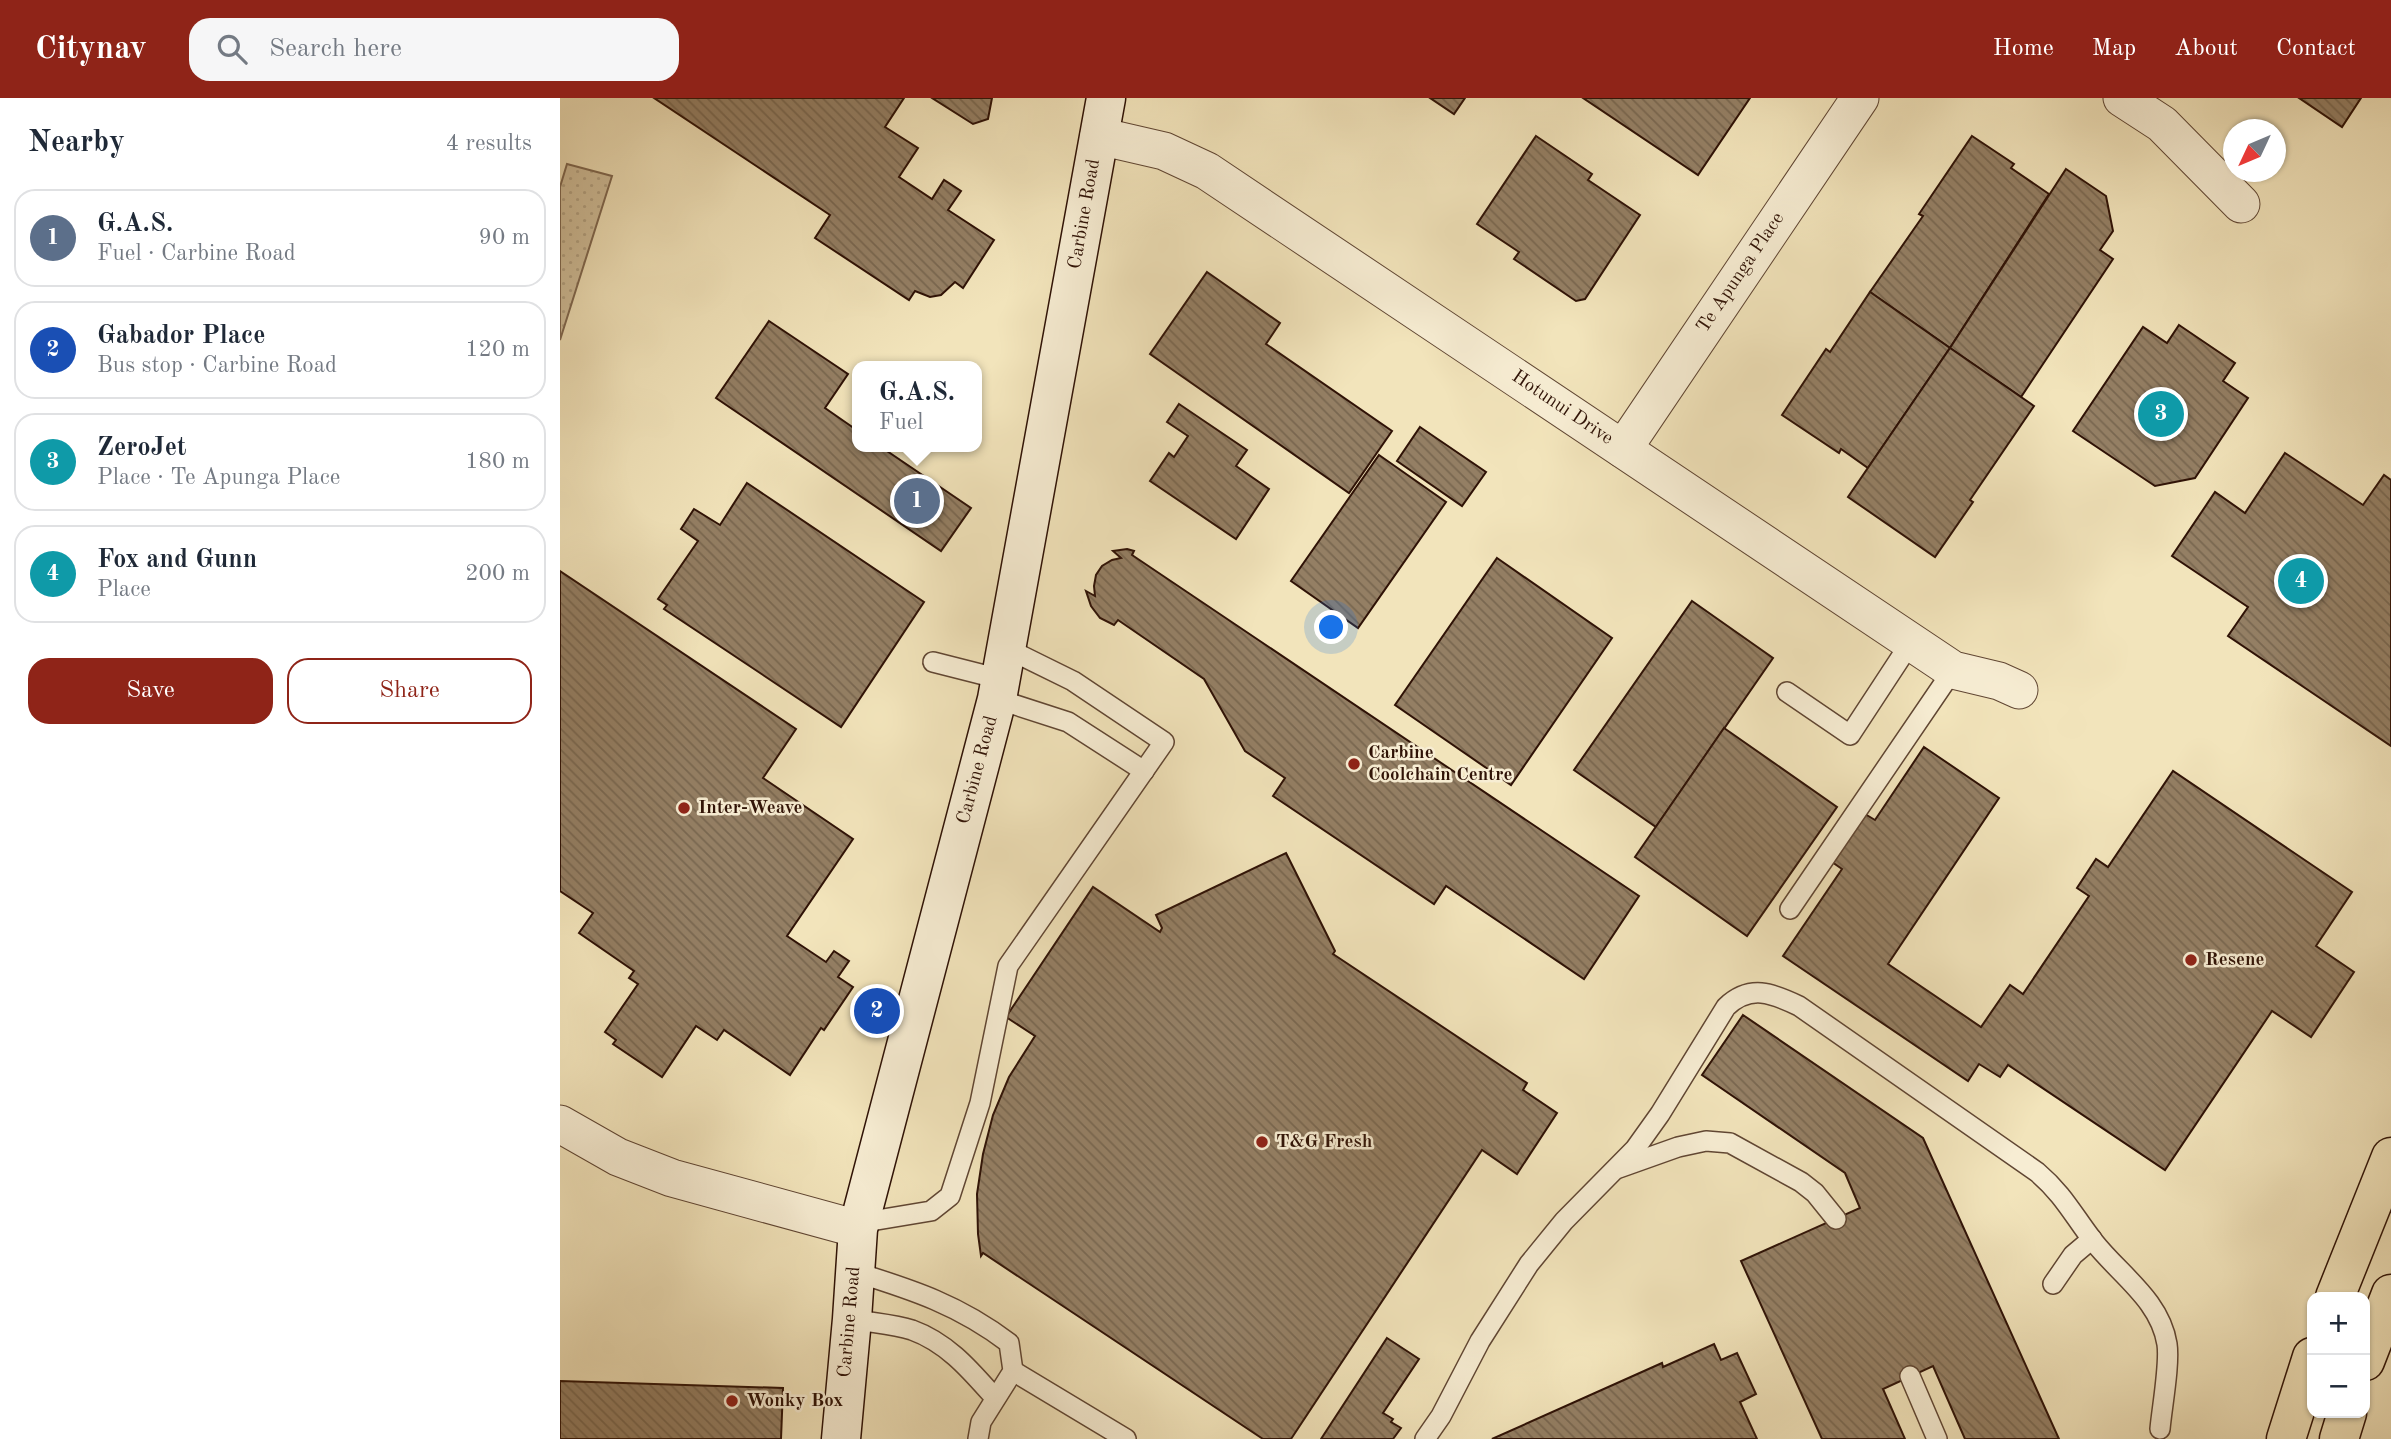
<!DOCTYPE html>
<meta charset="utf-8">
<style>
:root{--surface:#fff;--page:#f6f6f7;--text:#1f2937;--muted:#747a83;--line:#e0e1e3;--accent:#8f2418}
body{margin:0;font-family:"Old Standard TT",serif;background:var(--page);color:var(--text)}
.controls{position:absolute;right:21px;bottom:21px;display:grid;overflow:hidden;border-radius:14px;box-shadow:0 2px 5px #0004}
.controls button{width:63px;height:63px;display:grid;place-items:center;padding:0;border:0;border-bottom:2px solid var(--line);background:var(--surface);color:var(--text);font:35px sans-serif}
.compass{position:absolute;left:1663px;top:21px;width:63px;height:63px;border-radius:50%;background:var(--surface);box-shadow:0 2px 5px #0004;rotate:226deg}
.you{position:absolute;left:772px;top:530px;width:24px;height:24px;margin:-18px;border:5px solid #fff;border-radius:50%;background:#1a73e8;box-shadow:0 0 0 10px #1a73e833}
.badge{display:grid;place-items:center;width:46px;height:46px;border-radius:50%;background:var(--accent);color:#fff;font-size:23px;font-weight:700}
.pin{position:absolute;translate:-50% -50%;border:4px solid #fff;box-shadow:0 2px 7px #0006}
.popup{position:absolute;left:292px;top:263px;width:130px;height:91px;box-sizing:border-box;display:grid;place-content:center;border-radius:14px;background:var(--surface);filter:drop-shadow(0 2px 5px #0005);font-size:23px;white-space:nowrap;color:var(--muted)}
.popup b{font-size:26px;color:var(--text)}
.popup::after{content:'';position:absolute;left:50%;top:100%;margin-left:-14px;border:14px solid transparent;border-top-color:var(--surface)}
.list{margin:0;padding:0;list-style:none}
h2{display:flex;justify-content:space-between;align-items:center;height:91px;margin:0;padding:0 28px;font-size:30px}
h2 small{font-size:23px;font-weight:400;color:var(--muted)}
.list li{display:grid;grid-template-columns:46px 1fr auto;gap:21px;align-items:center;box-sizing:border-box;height:98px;margin:0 14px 14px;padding:0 14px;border:2px solid var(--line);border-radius:21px}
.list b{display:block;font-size:26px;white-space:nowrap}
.list p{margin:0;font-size:23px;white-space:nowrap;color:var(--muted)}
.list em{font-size:23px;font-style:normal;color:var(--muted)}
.actions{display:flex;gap:14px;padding:21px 28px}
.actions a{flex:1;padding:16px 0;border:2px solid var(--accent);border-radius:21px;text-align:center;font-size:24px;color:var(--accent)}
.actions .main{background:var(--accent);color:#fff}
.icon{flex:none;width:38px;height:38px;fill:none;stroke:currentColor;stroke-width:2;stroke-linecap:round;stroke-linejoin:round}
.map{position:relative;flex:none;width:1831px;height:1341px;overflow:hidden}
header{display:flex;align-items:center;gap:42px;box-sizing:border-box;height:98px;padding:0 35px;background:var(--accent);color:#fff}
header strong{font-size:33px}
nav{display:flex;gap:38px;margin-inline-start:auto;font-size:24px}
.search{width:490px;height:63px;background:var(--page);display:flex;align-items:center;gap:18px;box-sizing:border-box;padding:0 24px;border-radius:21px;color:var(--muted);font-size:26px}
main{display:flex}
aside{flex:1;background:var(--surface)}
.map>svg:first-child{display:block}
.grass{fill:url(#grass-dots);stroke:#806951;stroke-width:2}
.building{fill:url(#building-back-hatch);stroke:#2f1206;stroke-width:2}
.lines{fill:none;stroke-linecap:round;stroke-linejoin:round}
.lane-casing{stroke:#604633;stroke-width:22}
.street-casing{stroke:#604633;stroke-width:39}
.secondary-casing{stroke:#2f1206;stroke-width:41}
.highway-casing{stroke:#2f1206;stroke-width:41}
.lane{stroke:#f7edd3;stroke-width:19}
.street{stroke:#f7edd3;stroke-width:37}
.secondary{stroke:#f7edd3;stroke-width:38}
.highway{stroke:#f2e4bb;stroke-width:38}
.poi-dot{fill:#8f2418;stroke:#f7edd3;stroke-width:2.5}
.labels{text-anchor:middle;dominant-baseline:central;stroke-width:5;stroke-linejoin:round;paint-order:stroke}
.street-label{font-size:19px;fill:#2f1206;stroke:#f7edd3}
.poi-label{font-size:19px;font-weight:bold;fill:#2f1206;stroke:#f7edd3;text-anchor:start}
</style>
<header>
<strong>Citynav</strong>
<div class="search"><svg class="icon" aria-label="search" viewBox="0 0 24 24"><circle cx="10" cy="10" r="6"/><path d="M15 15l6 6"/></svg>Search here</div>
<nav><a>Home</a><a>Map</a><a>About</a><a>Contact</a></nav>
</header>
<main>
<aside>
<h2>Nearby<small>4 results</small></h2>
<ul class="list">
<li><span class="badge" style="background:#5c6f8a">1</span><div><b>G.A.S.</b><p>Fuel · Carbine Road</p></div><em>90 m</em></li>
<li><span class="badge" style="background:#1a4fb4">2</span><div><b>Gabador Place</b><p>Bus stop · Carbine Road</p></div><em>120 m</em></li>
<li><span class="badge" style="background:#0f9aa8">3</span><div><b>ZeroJet</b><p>Place · Te Apunga Place</p></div><em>180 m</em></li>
<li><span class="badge" style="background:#0f9aa8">4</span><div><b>Fox and Gunn</b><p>Place</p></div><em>200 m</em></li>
</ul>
<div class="actions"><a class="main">Save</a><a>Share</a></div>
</aside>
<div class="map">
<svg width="1831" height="1341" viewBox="0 0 1831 1341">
<defs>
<pattern id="grass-dots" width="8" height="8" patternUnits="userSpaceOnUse" patternTransform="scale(1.75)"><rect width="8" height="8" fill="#d1c09c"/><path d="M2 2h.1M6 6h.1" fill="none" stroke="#b4a485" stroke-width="1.8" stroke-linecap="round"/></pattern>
<pattern id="building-back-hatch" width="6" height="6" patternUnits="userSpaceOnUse" patternTransform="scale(1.75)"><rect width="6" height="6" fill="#947f64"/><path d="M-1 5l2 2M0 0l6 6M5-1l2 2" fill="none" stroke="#796750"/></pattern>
</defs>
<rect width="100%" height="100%" fill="#f2e4bb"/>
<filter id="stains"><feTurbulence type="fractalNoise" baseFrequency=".00286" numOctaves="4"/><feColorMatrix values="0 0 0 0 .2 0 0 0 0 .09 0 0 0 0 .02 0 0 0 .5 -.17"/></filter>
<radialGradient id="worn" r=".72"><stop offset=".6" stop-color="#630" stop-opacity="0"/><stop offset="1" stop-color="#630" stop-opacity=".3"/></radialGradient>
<polygon class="grass" points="7,66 52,78 0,242 0,89"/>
<g class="building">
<polygon points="94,0 344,0 325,29 358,50 339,79 372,101 384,82 401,93 388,112 434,142 403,190 395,184 381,197 370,199 355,193 349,202 255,140 270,117"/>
<polygon points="372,0 432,0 428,21 413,26"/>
<polygon points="870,0 905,0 894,16"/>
<polygon points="1023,0 1190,0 1138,77"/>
<polygon points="1739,0 1801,0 1782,29"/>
<polygon points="976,38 1032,76 1028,82 1080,117 1025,201 1016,203 954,161 959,154 917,126"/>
<polygon points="1412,38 1454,66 1451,70 1489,96 1390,250 1310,194 1363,118 1359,116"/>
<polygon points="1506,71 1546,98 1553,133 1540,152 1553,161 1461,299 1390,250"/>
<polygon points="647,174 720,225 706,246 832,333 789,395 590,256"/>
<polygon points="1310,194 1390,250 1308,370 1281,351 1279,355 1222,317 1266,251 1270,254"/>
<polygon points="209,223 288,276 265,310 298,333 298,349 321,349 411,410 381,453 156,300"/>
<polygon points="1619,227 1675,265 1663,283 1688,300 1635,380 1595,388 1513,333 1583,229 1607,245"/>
<polygon points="1390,250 1474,308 1410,402 1413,404 1375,459 1288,399"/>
<polygon points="619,306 687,352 676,368 709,391 676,441 590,383 609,355 614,359 628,338 607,324"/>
<polygon points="860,329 926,374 902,408 837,363"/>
<polygon points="1725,355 1803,407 1824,377 1831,382 1831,648 1668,538 1688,509 1612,458 1655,394 1685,415"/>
<polygon points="819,357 886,404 798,530 731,483"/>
<polygon points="187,385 364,504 281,629 104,511 107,507 98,501 138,443 121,431 134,411 160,427"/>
<polygon points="567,451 574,453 572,457 1079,798 1024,881 886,788 874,806 713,698 725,680 685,653 644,581 558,522 554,527 540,520 531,508 526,493 535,498 534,488 536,477 542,468 552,462 561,460 553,453"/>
<polygon points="937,460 1052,540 951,687 835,607"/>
<polygon points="0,473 236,631 203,680 293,741 227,838 266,864 274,853 289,863 278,879 293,889 264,932 261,930 230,977 164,932 157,942 136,928 102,979 53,946 56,942 45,934 78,886 69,880 74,873 19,835 33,815 0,793"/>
<polygon points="1132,503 1213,560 1096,729 1014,672"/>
<polygon points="1164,630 1277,709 1187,838 1075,759"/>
<polygon points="1364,649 1439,700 1328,866 1421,929 1450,887 1463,896 1529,798 1517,790 1536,761 1548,769 1613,673 1792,794 1756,848 1794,874 1751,939 1712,913 1605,1072 1448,967 1440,979 1419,966 1408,983 1223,858 1282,771 1272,764 1305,716 1315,722"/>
<polygon points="726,755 775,853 773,856 967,985 963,992 997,1015 957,1076 922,1052 731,1341 703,1341 423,1155 421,1158 418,1136 417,1096 423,1056 433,1017 449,979 475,938 446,919 533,789 600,834 602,830 596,817"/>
<polygon points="1183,917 1363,1040 1499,1341 1405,1341 1373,1268 1323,1291 1345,1341 1262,1341 1181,1163 1300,1110 1285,1075 1142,977"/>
<polygon points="827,1240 859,1261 823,1315 833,1321 831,1324 841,1330 833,1341 761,1341"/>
<polygon points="1154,1246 1161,1262 1177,1255 1196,1296 1180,1304 1197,1341 932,1341 1102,1265 1103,1269"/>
<polygon points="0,1283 223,1290 221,1341 0,1341"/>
</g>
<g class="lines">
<defs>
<g id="lane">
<polyline points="373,564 440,581"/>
<polyline points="1227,594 1290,637 1351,544"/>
<polyline points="437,601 508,624 584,673"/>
<polyline points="1230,811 1393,572"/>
<polyline points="1059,1070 1118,1049 1146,1043 1170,1045 1241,1084 1255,1095 1276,1121"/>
<polyline points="299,1125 371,1113 390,1098 420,1005 448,868 604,644 513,583 446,550"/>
<path d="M295,1174C353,1192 399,1207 449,1245L453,1273L421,1324L418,1341"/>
<polyline points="1493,1186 1513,1157 1532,1141"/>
<path d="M292,1221C312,1225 333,1226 352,1232C388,1245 411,1273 435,1300"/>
<polyline points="453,1273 566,1341"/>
<polyline points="1350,1278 1377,1341"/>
<path d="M865,1341L881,1318L920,1243L969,1166L1004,1123L1075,1051L1100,1016L1166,909C1190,886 1212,895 1239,908L1477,1074C1504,1097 1513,1117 1534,1144C1560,1177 1600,1202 1607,1246C1610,1266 1602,1309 1600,1331"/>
</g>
<g id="street">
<polyline points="1562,0 1602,26 1681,106"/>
<polyline points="539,38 604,53 647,73 1393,572 1439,583 1459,592"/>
<polyline points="1063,351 1300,0"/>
<polyline points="0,1026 58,1059 112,1080 298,1131"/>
</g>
<polyline id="secondary" points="281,1341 292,1221 298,1131 437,601 546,0"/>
<g id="highway">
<polyline points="1775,1199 1831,1059"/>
<polyline points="1805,1263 1831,1196"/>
<polyline points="1726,1341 1752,1259"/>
<polyline points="1779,1341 1787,1315"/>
</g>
</defs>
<use href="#lane" class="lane-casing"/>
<use href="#street" class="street-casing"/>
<use href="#secondary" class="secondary-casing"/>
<use href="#highway" class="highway-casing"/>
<use href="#lane" class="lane"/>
<use href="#street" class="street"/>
<use href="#secondary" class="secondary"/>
<use href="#highway" class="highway"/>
</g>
<g class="poi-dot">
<circle cx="794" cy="666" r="7"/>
<circle cx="124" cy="710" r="7"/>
<circle cx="1631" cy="862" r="7"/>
<circle cx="702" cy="1044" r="7"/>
<circle cx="172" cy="1303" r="7"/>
</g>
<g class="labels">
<g class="street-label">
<text transform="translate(525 116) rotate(-80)">Carbine Road</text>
<text transform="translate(1181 175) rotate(-56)">Te Apunga Place</text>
<text transform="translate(1002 310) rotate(34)">Hotunui Drive</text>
<text transform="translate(418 672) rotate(-75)">Carbine Road</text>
<text transform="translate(290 1224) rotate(-85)">Carbine Road</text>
</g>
<g class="poi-label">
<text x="808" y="655">Carbine<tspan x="808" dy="22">Coolchain Centre</tspan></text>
<text x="138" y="710">Inter-Weave</text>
<text x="1645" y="862">Resene</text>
<text x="716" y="1044">T&amp;G Fresh</text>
<text x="186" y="1303">Wonky Box</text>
</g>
</g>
<rect width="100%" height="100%" filter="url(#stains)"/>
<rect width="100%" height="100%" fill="url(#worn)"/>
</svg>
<div class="controls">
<button>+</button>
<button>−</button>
</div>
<svg class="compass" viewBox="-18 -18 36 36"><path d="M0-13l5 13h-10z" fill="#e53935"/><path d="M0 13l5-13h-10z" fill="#747a83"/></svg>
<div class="you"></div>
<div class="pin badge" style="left:357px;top:403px;background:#5c6f8a">1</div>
<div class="popup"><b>G.A.S.</b>Fuel</div>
<div class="pin badge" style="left:317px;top:913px;background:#1a4fb4">2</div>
<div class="pin badge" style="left:1601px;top:316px;background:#0f9aa8">3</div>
<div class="pin badge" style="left:1741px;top:483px;background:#0f9aa8">4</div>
</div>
</main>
